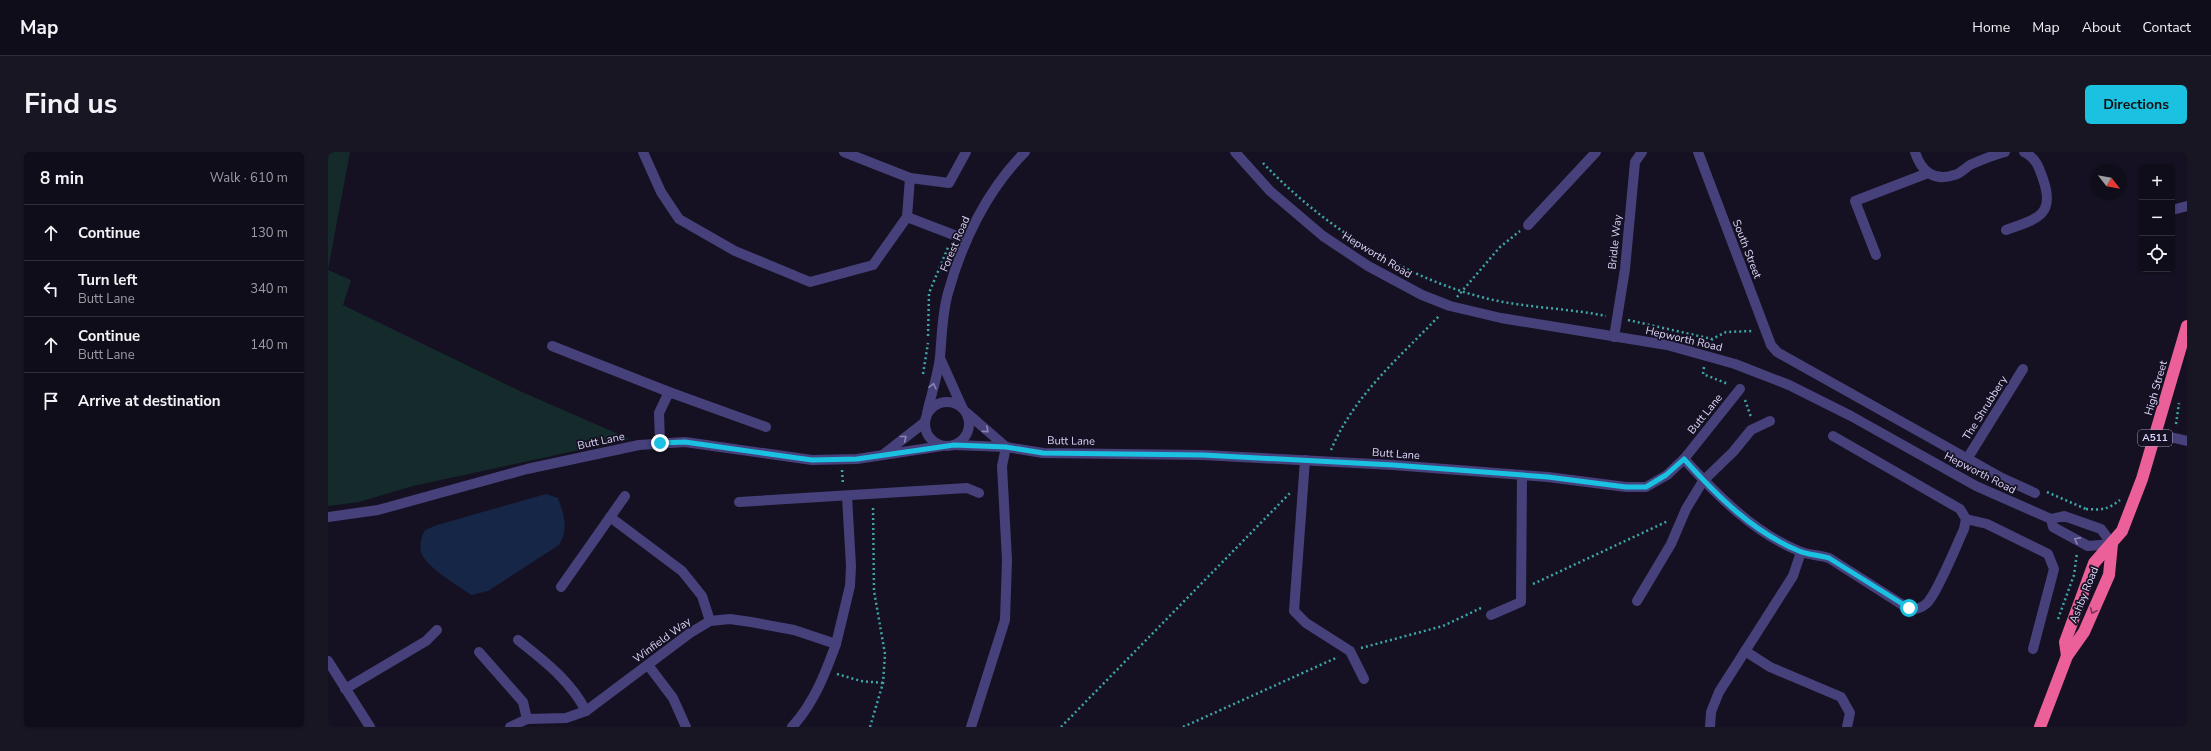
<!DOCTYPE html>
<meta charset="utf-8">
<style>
:root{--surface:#100d1a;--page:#191623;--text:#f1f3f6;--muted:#9c9ca2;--line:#302d39;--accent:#1bc1e1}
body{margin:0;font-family:"Nunito Sans",sans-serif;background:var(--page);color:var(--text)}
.controls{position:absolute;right:12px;top:12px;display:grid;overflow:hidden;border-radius:6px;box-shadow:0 1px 3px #0004}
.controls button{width:36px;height:36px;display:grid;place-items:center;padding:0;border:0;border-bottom:1px solid var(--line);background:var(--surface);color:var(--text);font:20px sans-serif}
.compass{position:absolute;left:1763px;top:12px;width:36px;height:36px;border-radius:50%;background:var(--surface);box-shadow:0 1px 3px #0004;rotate:121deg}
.stop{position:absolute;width:12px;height:12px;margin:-9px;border:3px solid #1bc1e1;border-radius:50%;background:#fff}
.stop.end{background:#1bc1e1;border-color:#fff;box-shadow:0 1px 4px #0008}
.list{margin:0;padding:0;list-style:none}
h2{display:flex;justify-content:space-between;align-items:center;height:52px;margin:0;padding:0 16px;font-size:17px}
h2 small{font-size:13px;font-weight:400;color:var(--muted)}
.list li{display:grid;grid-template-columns:26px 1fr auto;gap:12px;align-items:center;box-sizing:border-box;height:56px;padding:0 16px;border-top:1px solid var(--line)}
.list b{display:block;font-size:15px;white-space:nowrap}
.list p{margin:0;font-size:13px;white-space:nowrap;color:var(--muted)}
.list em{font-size:13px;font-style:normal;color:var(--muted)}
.icon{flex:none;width:22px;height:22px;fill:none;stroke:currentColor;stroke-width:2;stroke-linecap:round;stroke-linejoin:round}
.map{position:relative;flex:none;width:1859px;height:575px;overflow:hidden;border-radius:6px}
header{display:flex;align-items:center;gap:24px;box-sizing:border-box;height:56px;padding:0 20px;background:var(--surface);border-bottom:1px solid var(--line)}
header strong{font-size:19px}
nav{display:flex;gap:22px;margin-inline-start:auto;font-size:14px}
.intro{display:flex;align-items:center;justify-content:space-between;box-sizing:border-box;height:96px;padding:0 24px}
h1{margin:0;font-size:28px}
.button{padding:10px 18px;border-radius:6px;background:var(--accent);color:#111;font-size:14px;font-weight:700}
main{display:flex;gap:24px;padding:0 24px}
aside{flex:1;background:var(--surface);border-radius:6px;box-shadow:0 1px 3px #0004}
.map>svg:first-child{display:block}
.green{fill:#142a2b}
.water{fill:#162647}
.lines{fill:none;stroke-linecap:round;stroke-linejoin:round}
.path{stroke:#3da7a7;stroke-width:2.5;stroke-dasharray:2 3;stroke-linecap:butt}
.minor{stroke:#47417b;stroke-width:10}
.highway{stroke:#ec609a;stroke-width:12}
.oneway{stroke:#8a84b4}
.oneway2{stroke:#763558}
.route{stroke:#1bc1e1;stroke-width:5}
.labels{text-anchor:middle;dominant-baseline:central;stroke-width:3.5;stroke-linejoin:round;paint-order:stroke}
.shield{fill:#151122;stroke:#a19bb9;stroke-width:1}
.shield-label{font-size:10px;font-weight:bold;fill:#ddd6fa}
.street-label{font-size:11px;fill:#ddd6fa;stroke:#151122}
</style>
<header>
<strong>Map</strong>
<nav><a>Home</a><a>Map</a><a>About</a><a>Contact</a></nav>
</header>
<div class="intro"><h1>Find us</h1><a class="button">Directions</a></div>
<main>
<aside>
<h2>8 min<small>Walk · 610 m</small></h2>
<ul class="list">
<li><svg class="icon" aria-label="ahead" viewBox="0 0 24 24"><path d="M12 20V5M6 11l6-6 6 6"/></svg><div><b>Continue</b></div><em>130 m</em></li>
<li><svg class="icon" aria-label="left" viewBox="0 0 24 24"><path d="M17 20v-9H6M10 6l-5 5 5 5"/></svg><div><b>Turn left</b><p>Butt Lane</p></div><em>340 m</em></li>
<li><svg class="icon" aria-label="ahead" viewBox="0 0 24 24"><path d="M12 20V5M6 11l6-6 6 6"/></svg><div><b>Continue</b><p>Butt Lane</p></div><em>140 m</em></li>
<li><svg class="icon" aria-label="arrive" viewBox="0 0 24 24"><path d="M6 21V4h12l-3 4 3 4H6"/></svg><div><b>Arrive at destination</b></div></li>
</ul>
</aside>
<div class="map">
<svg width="1859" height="575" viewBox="0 0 1859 575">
<rect width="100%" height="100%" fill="#151122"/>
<g class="green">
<polygon points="0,0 22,0 0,118"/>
<polygon points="0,118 23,128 15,153 194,240 302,287 85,334 31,350 0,354"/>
</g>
<path class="water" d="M218,342L230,346C236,364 241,376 231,393L160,439L143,443C130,433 97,415 93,400C91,393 94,384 97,378L109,373Z"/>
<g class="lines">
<g class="path">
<path d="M935,11C995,74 1075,126 1161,147C1199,156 1239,156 1278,164"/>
<polyline points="1129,145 1172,95 1192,79"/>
<polyline points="1300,168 1384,187 1398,180 1425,179"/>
<polyline points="600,184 601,141 621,93"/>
<polyline points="1382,193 1384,187"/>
<polyline points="1376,215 1375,222 1400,232"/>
<polyline points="595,222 600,191"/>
<polyline points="1417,248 1423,265"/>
<polyline points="1848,272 1851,251"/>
<path d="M1003,298C1026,243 1072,205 1112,163"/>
<polyline points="514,318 515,333"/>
<polyline points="1719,340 1758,357 1757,359"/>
<path d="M1758,357C1774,358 1779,358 1792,348"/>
<polyline points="1205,432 1340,369"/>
<polyline points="1730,467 1746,423 1749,401"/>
<polyline points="1033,496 1115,474 1153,456"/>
<polyline points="509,522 533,529 555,531"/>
<polyline points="542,575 555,531 557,502 546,439 545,353"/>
<polyline points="733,575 962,341"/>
<polyline points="855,575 1010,505"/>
</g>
<g class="minor">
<polyline points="315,0 333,40 351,67 407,99 482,130 545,113 579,65 582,26 516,0"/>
<polyline points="907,0 942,39 995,84 1040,114 1094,143 1122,154 1173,166 1339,193 1407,212 1461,233 1523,264 1648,334 1723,367 1736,364 1773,377 1784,392"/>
<polyline points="1370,0 1443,193 1449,200 1674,326 1707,341"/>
<path d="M1587,0C1593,19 1606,30 1626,23C1632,22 1637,16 1642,13C1653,8 1666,3 1677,0"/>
<polyline points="582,26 621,31 638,0"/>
<polyline points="1844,58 1859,54"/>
<polyline points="579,65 639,88"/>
<polyline points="1200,73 1268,0"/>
<path d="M1678,78C1708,67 1728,64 1715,27C1711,15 1708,6 1696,0"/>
<polyline points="1548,103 1527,49 1600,21"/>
<polyline points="1286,185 1297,117 1307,10 1314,0"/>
<polyline points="224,194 341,240"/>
<polyline points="612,206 634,255"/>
<circle cx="619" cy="272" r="22"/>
<path d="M599,261C603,243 610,223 612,205C614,183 614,162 620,141C634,90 659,38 697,0"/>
<polyline points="639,261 678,295"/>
<polyline points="1829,282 1859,289"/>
<polyline points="332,291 331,261 341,240 438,275"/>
<polyline points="626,293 678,295 715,301 875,303 1065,313 1220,325 1298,335 1318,335 1339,323 1356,307 1412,237"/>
<polyline points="556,302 597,270"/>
<path d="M1356,307C1389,343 1425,380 1471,399C1480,403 1491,403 1501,406L1581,457C1588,457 1592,457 1598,452C1608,444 1629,392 1636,377L1638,367L1632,357L1505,284"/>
<polyline points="1639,307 1695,217"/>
<polyline points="977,308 966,459 978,471 1022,499 1036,527"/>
<polyline points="411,350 639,336 651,341"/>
<polyline points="0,365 50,358 199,317 311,293 357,290 484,308 529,307 614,294"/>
<polyline points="282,365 354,419 374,444 382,469"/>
<polyline points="1638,367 1659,372 1720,402 1726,417 1705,497"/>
<polyline points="1723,367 1725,375 1760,394 1784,392"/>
<polyline points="233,435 297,344"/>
<polyline points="1309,449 1343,392 1358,357 1375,329 1405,300 1423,278 1442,269"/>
<polyline points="1163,463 1193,450 1194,324"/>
<path d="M190,488C216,509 242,528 258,559"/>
<polyline points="508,492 522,434 523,414 519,344"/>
<polyline points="1417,499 1442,515 1513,545 1522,561 1519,575"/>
<polyline points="151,500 195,550 199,567"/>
<polyline points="0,509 42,575"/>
<polyline points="320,513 345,546 358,575"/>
<polyline points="17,537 98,489 109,478"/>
<path d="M182,575L199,567L238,566L258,559L362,481L382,469L402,467L423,470L466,478L508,492C497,522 486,551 464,575"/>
<polyline points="643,575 677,468 679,408 674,314 678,295"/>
<polyline points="1382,575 1383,560 1391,540 1465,424 1473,400"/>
</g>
<g class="highway">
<polyline points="1739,504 1737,490 1766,411 1794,379 1814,327 1859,174"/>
<polyline points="1712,575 1739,504 1756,480 1781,423 1784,392"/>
</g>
</g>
<defs><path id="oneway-chevron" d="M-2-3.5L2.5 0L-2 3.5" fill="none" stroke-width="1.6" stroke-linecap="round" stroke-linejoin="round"/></defs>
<g class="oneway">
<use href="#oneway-chevron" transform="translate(605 234) rotate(-77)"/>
<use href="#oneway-chevron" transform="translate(658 278) rotate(41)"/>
<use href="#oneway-chevron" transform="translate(576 286) rotate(-38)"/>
<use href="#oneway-chevron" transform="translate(1749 388) rotate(-152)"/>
</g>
<use class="oneway2" href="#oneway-chevron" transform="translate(1765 459) rotate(114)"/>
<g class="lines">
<path class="route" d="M332,291L357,290L484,308L529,307L626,293L678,295L715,301L875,303L1065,313L1220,325L1298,335H1318L1338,323L1356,307C1389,344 1425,380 1471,399C1480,403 1491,403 1501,406L1581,456"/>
</g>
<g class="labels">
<rect class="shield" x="1810" y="278" width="34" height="16" rx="3"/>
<g class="shield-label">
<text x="1827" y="286">A511</text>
</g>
<g class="street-label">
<text transform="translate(1287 90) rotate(-84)">Bridle Way</text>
<text transform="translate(627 92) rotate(-67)">Forest Road</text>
<text transform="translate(1419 97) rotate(69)">South Street</text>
<text transform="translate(1049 103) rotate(31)">Hepworth Road</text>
<text transform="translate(1356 187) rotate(13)">Hepworth Road</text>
<text transform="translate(1828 236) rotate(-74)">High Street</text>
<text transform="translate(1657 256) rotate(-58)">The Shrubbery</text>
<text transform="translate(1377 262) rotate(-51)">Butt Lane</text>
<text transform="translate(273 289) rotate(-12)">Butt Lane</text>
<text transform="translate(743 289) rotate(1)">Butt Lane</text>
<text transform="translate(1068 302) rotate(4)">Butt Lane</text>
<text transform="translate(1652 321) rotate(27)">Hepworth Road</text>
<text transform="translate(1756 443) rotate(-68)">Ashby Road</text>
<text transform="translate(334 488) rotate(-36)">Winfield Way</text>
</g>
</g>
</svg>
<div class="controls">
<button>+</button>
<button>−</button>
<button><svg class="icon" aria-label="locate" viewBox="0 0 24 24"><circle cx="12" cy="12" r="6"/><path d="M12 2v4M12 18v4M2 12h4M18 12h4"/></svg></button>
</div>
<svg class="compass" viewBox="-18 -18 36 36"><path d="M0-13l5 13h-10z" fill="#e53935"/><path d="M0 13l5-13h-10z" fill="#9c9ca2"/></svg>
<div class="stop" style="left:1581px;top:456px"></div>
<div class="stop end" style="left:332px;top:291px"></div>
</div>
</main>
